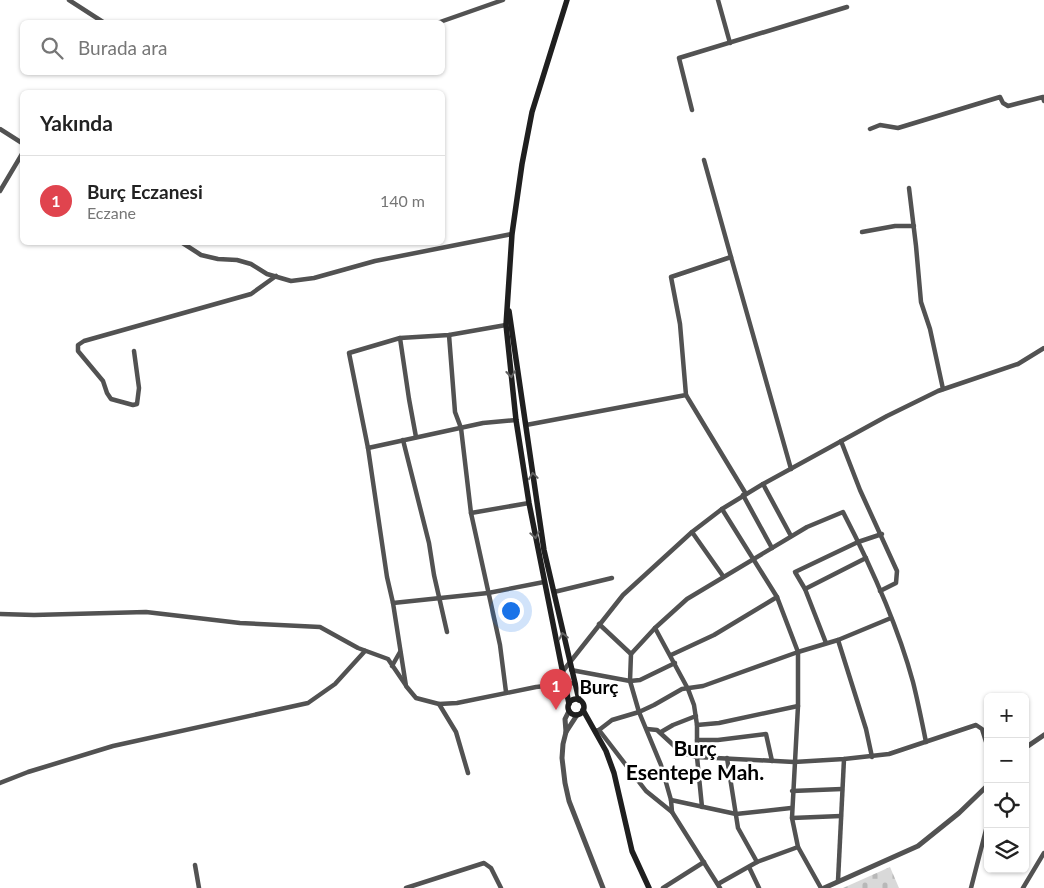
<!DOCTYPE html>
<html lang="tr">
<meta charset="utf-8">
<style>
:root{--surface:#fff;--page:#f2f2f2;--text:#222;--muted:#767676;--line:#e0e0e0;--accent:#d93025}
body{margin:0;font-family:Lato,sans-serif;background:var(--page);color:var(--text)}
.controls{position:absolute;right:15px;bottom:15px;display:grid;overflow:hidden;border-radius:8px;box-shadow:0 1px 4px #0004}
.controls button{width:45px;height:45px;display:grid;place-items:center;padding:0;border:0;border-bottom:1px solid var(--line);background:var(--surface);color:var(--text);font:25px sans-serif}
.you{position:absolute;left:510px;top:610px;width:18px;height:18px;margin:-12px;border:4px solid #fff;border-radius:50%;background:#1a73e8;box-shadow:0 0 0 8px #1a73e833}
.badge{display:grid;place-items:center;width:32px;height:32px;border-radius:50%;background:var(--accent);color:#fff;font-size:16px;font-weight:700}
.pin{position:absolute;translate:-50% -41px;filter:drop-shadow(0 1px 2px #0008)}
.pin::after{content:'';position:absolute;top:26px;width:18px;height:15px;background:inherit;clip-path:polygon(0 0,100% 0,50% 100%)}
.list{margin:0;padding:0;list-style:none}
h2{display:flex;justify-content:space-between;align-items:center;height:65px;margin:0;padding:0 20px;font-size:21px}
h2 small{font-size:16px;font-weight:400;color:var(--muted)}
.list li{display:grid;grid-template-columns:32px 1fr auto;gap:15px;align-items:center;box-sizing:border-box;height:90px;padding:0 20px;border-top:1px solid var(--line)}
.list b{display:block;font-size:19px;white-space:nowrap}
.list p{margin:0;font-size:16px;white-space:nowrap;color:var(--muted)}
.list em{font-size:16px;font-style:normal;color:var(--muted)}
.icon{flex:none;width:28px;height:28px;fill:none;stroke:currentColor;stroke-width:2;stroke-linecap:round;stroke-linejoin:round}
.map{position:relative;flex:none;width:1044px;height:888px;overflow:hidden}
.search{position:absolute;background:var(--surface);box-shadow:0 1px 4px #0004;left:20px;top:20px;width:425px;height:55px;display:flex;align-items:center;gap:12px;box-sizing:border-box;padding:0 18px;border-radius:8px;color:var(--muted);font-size:19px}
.panel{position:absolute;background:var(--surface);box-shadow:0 1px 4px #0004;left:20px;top:90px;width:425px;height:155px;border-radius:8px}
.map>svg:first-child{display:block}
.cemetery{fill:url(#cemetery-stones)}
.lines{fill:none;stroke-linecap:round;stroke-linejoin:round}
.minor{stroke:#525252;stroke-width:4.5}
.tertiary{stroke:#525252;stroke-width:5}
.secondary{stroke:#1f1f1f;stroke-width:5.5}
.oneway{stroke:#626262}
.labels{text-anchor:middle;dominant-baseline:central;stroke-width:5;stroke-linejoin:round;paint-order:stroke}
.quarter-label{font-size:19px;font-weight:bold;fill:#000;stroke:#fff}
.district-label{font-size:21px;font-weight:bold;fill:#000;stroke:#fff}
</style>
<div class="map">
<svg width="1044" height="888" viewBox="0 0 1044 888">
<defs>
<pattern id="cemetery-stones" width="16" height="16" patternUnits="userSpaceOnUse" patternTransform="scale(1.25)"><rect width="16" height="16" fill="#d9d9d9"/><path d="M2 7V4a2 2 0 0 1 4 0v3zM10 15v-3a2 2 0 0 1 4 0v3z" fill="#b8b8b8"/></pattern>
</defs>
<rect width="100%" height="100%" fill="#fff"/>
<polygon class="cemetery" points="890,867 899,888 843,888"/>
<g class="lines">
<g class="minor">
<polyline points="69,0 103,22"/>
<polyline points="718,0 730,43"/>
<polyline points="440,22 503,0"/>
<polyline points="692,110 679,58 847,7"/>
<polyline points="0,129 22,143"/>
<polyline points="870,129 880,125 898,128 1000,97 1003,103 1008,106 1043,97 1044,101"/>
<polyline points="909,188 916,246 921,302 930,329 943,389"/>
<polyline points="0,191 22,154"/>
<polyline points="862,232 895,226 914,226"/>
<polyline points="181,242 201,255 218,259 237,260 251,264 267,274 291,281 314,278 375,261 512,234"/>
<polyline points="731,257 791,469"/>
<polyline points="449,335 455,412 461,428 471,513 500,645 506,692"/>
<polyline points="400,338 449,335 506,325"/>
<polyline points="134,351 139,388 137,404 133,405 111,399 107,393 103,381 78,351 78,345 84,341 251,294 276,276"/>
<polyline points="686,395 746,494"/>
<polyline points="526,425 686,395 680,324 671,277 731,257 704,160"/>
<polyline points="416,437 409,399 400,338 349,353 368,448 387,577 393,603 406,686 416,698 439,704 457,703 536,687 575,683"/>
<polyline points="403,440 429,543 434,575 447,632"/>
<polyline points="841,441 860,490 897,571 896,583 880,591"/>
<polyline points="368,448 483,423 516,420"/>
<polyline points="763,484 791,536"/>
<polyline points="743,495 772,548"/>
<polyline points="722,509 777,597 798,652 798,706 792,818 798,847 821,888"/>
<polyline points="471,513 529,503"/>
<polyline points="692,532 723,576"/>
<polyline points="805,589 866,558"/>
<polyline points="554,592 612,578"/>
<polyline points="393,603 488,593 544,582"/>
<polyline points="0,614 34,615 146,612 240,623 320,627 358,648 388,659 405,684"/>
<polyline points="599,624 631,654 630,681 639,712 661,765 671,800 672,812 720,888"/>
<polyline points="655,628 688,689 694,705 697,725 697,757 702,807"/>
<polyline points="838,640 866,729 872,757"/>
<polyline points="826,643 805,589 795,572 858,542 882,534"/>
<path d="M631,654L655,628L687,599L807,527L843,512C871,566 897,623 913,682C918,702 922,722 926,742"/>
<polyline points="671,655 714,635 777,597"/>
<polyline points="392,666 400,652"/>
<polyline points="571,670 630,681 640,680 675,663"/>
<polyline points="563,671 623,595 692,532 722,509 763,484 887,416 938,391 1018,364 1044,348"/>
<polyline points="439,704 456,732 468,773"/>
<polyline points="697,725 719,723 798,706"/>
<polyline points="647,729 657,730 682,753 697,757 794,762 844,759 889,754 976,725 982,729 988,748"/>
<polyline points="599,730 646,791 672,812"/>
<polyline points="595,731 599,730 612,720 639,712 654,705 682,689 703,686 798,652 838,640 891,618"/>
<polyline points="661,732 673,725 696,716"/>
<polyline points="697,740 718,740 766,734 772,761"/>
<polyline points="727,758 738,828 757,862"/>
<polyline points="0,783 28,772 113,746 308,703 335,684 365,651"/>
<polyline points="792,791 842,789"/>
<polyline points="671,800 736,814 791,808"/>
<polyline points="792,818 841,816"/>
<polyline points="195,865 199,888"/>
<polyline points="749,867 759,888"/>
<polyline points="838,881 844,759"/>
<polyline points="718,884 757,862 798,847"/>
<polyline points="406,888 484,863 491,868 501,888"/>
<polyline points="663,888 704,862"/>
<polyline points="971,888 988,822"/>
<polyline points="1023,888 1044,853"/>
</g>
<g class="tertiary">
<polyline points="569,711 565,719 566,732 563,744 562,758 565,783 569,801 603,888"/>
<polyline points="566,732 577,715"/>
<polyline points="1025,748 1044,735"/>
<polyline points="824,888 918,846 959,813 988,785"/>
</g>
<g class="secondary">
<polyline points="567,0 532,112 522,164 512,234 506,325 516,420 529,503 569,704"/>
<polyline points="509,311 544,550 579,700"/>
<circle cx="576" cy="707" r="8"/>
<polyline points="583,710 606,751 614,773 632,851 649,888"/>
</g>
</g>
<defs><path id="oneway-chevron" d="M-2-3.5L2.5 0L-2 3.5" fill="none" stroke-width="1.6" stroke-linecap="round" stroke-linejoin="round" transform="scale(1.25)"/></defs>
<g class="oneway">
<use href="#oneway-chevron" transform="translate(511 374) rotate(84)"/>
<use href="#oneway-chevron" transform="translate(533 476) rotate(-98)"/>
<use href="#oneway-chevron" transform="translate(535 535) rotate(80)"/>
<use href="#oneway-chevron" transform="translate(563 636) rotate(-102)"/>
</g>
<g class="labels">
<g class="quarter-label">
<text x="599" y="686">Burç</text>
</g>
<g class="district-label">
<text x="695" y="747">Burç<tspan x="695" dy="24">Esentepe Mah.</tspan></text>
</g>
</g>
</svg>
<div class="controls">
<button>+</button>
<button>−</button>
<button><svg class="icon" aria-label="locate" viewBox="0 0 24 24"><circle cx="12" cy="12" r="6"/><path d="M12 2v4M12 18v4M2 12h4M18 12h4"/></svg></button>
<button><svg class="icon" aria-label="layers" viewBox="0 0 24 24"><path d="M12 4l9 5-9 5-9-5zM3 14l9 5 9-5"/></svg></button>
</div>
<div class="you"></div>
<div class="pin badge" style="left:556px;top:710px;background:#e0444e">1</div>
<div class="search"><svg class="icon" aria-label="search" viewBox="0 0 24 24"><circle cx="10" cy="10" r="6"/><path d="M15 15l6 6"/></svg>Burada ara</div>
<section class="panel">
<h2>Yakında<small></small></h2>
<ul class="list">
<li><span class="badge" style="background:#e0444e">1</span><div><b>Burç Eczanesi</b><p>Eczane</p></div><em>140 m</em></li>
</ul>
</section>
</div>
